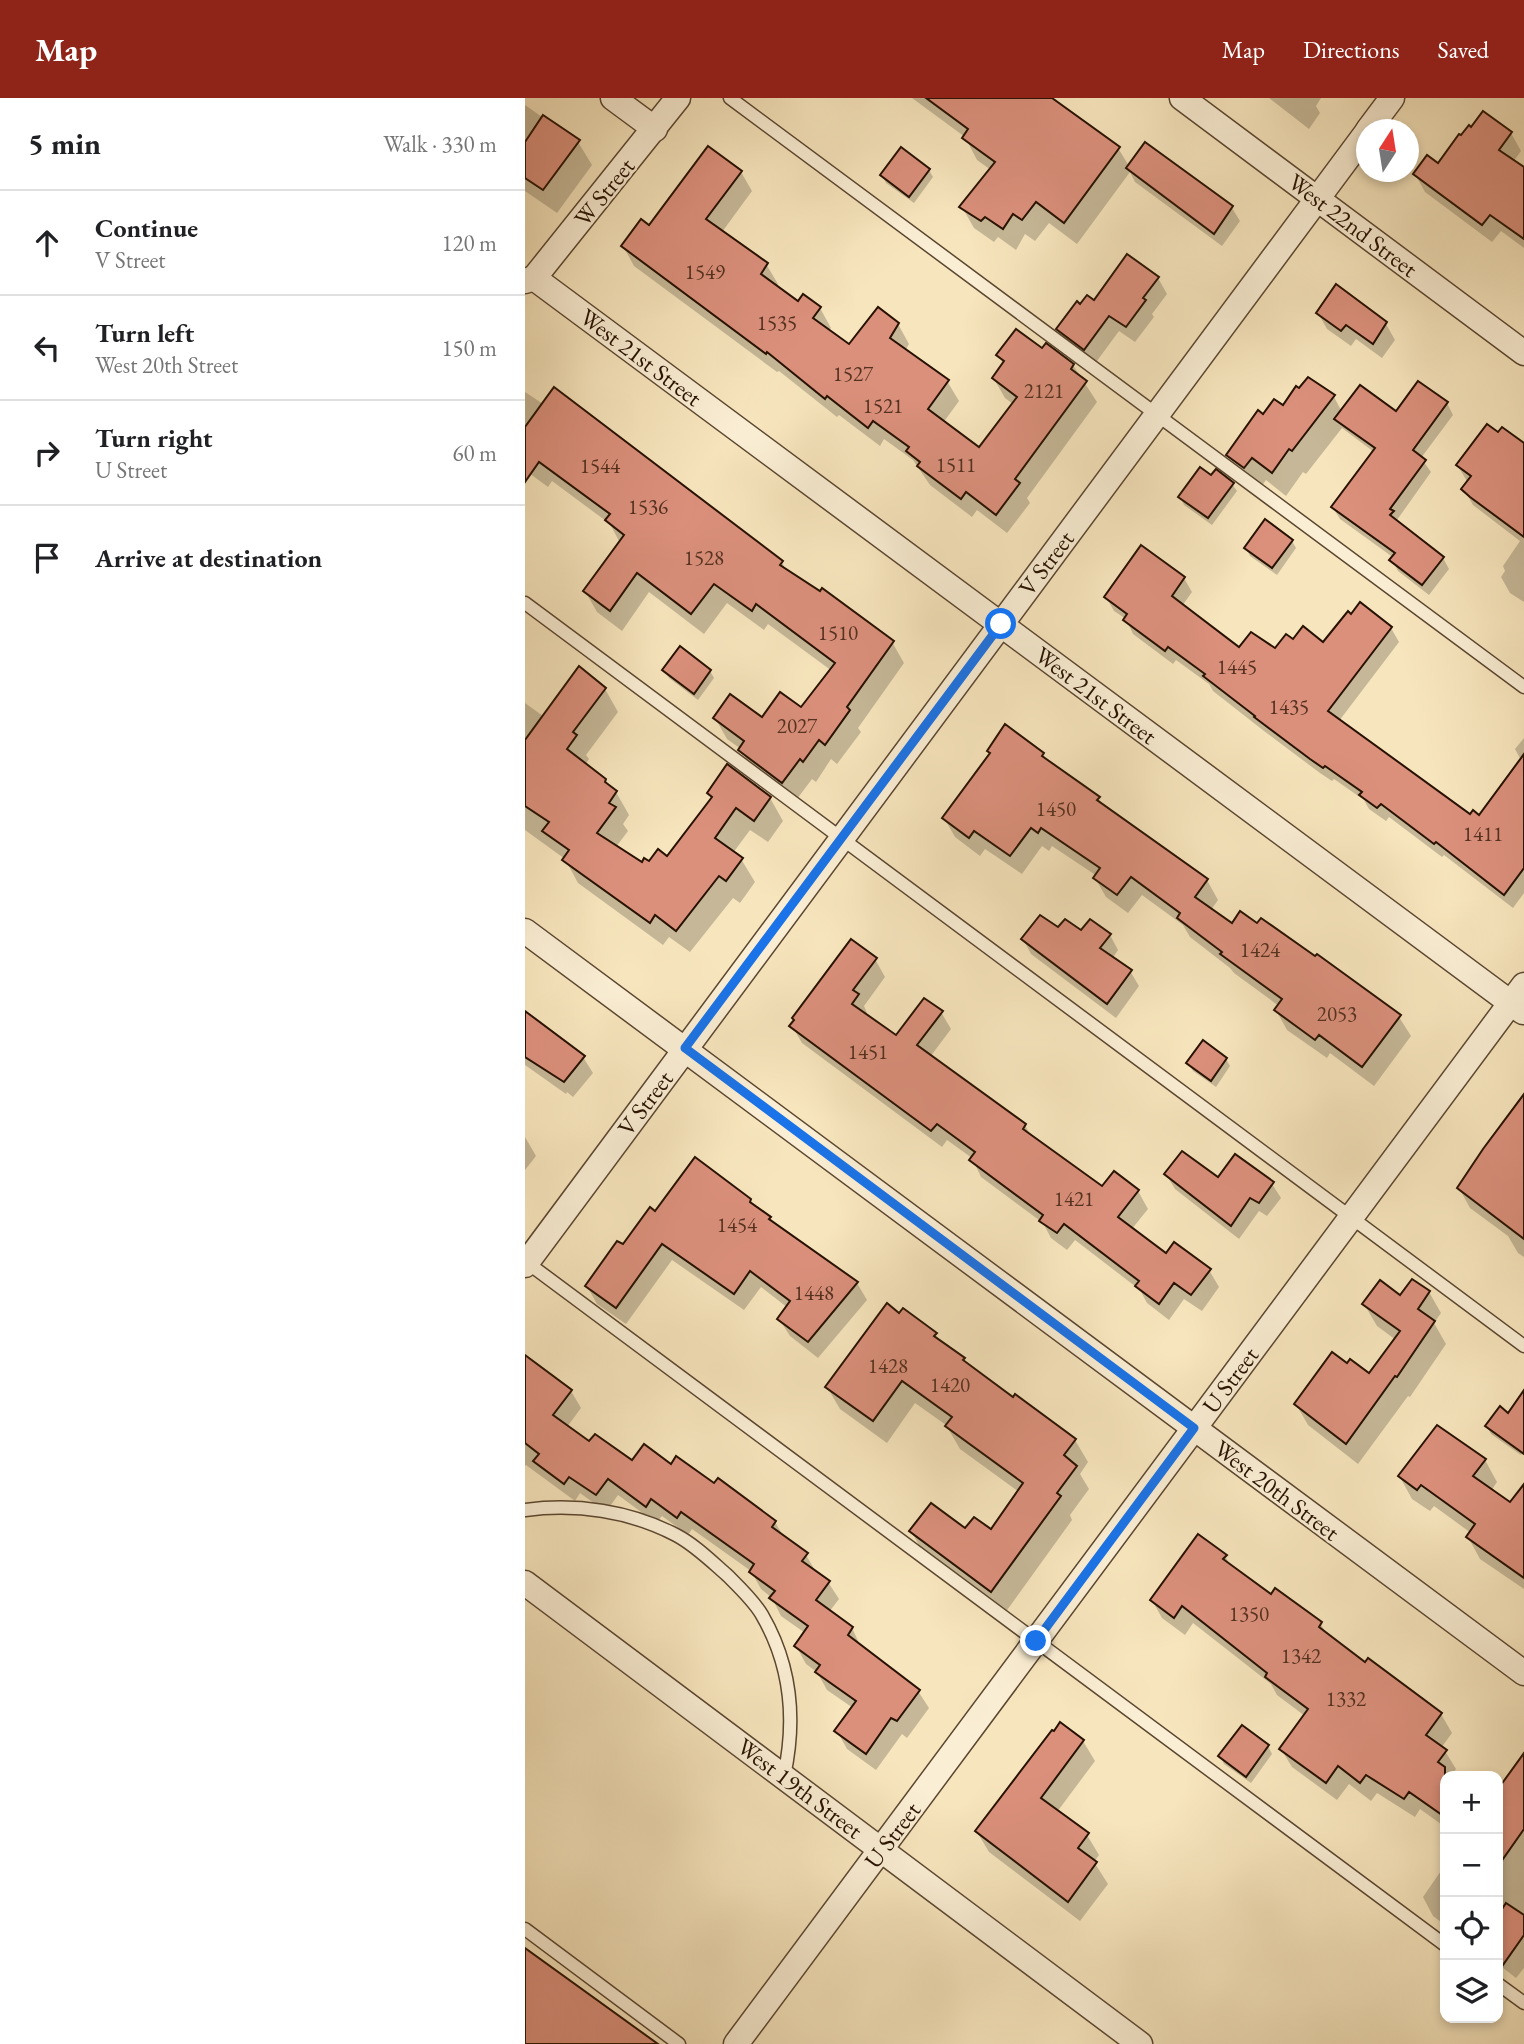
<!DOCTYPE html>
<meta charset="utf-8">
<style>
:root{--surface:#fff;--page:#f6f6f6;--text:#202124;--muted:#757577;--line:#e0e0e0;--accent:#8f2418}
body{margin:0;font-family:"EB Garamond",serif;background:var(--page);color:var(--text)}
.controls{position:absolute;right:21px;bottom:21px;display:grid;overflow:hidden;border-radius:14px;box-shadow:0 4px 10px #0003}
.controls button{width:63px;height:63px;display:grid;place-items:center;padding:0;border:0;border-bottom:2px solid var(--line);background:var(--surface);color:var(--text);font:35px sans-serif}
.compass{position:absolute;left:831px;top:21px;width:63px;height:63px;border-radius:50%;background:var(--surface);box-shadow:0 4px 10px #0003;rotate:12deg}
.stop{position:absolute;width:21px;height:21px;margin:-16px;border:5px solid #1a73e8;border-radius:50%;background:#fff}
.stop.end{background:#1a73e8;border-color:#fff;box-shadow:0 2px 7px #0008}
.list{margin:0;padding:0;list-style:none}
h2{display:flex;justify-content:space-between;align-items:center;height:91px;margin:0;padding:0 28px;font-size:30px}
h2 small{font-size:23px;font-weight:400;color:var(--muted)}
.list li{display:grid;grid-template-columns:46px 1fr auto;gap:21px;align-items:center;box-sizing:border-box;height:105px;padding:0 28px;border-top:2px solid var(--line)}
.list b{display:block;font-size:26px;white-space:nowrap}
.list p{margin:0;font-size:23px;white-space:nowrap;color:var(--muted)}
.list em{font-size:23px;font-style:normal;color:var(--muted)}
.icon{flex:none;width:38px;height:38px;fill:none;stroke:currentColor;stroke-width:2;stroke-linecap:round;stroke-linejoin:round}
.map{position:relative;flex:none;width:999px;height:1946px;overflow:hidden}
header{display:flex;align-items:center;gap:42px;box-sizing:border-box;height:98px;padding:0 35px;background:var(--accent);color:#fff}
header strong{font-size:33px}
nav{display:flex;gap:38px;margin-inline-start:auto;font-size:24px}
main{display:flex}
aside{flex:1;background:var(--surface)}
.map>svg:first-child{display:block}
.shadow{fill:#0003}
.building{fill:#db907c;stroke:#271101;stroke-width:2}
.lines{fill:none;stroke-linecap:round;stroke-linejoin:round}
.lane-casing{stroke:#5b4630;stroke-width:15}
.street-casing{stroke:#5b4630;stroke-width:27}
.lane{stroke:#faeed4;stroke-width:12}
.street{stroke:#faeed4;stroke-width:24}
.route{stroke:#1a73e8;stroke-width:9}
.labels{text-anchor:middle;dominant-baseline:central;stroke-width:5;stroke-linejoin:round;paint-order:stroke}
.number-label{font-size:21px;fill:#543120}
.street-label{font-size:24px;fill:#271101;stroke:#faeed4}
</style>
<header>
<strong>Map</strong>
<nav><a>Map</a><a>Directions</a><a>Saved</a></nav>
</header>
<main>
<aside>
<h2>5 min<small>Walk · 330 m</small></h2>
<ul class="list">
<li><svg class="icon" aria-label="ahead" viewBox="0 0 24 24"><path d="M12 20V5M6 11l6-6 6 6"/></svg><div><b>Continue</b><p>V Street</p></div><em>120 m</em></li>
<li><svg class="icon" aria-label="left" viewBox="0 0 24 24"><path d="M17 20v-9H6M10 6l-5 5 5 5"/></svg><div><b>Turn left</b><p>West 20th Street</p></div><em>150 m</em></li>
<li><svg class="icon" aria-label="right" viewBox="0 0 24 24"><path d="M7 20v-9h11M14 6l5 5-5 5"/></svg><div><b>Turn right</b><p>U Street</p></div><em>60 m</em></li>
<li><svg class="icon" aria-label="arrive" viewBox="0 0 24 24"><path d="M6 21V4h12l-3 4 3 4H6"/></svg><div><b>Arrive at destination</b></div></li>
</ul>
</aside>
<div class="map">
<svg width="999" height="1946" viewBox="0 0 999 1946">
<rect width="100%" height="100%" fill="#f7e5bd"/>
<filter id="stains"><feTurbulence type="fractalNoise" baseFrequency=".00286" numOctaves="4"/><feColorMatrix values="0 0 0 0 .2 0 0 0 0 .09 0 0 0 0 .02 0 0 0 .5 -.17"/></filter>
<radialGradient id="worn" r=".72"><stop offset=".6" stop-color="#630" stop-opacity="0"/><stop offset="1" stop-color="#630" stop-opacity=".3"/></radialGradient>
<g class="shadow">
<polygon points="387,0 526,0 593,50 604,68 620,47 707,110 715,123 697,148 610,84 605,74 552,146 524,125 510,143 500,136 491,152 473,139 469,144 449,130 437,109 466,72 452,62 440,39"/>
<polygon points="744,0 796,0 791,8 795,15 784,31"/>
<polygon points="0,7 53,44 67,67 32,115 0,93"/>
<polygon points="959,16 986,35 996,53 988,64 999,75 999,150 976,133 967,144 900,94 890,76 913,67"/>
<polygon points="404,72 408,79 389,105 361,85 357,77"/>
<polygon points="216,74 227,93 197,134 241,166 253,186 251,189 273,206 295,210 306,230 303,233 324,249 373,226 384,246 380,253 422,283 434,303 418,325 454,352 488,306 480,300 469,281 479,267 473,257 518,252 548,267 572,304 502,400 505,405 482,435 452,412 447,419 405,387 388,362 359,341 355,348 314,317 312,319 254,273 252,274 109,168 98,148"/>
<polygon points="633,180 642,196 627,216 629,219 610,244 594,233 569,267 542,247 533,231 556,209"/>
<polygon points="793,215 861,226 870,242 857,260 831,241 826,248 802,231"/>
<polygon points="0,294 257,464 262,474 367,544 379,565 333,630 336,634 312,666 306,661 291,684 287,681 269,705 227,673 216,651 202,641 190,620 237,622 276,612 307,573 243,526 239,532 202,505 179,536 124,494 97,533 72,514 60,493 94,443 85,426 27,383 23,389 4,375 0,381"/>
<polygon points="809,299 817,314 872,315 922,305 928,317 896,360 906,374 872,422 874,426 918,460 924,471 904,497 873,473 867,462 869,460 815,421 808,410 849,354 817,330 781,376 778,374 761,398 741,382 733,393 717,381 703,357 738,318 758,309"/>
<polygon points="999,357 999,504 985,495 976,479 980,473 978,468 995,443 948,407 939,391 943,385 933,368"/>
<polygon points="687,379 707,386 712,393 687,427 659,407 655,399"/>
<polygon points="767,443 771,450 752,477 725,458 721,450"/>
<polygon points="659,480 667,494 657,508 715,551 751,552 769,544 799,547 866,530 874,544 814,623 945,718 955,719 996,662 990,651 999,640 999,795 988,810 919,757 917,759 864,719 861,723 844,711 839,702 809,681 807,683 795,675 739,633 688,593 684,586 651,562 648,566 608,536 601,521 589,513 581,499"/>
<polygon points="139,572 185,573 189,580 173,602 144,580"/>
<polygon points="80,591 93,614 61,657 64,661 60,667 80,682 91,694 104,717 98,726 103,733 91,749 117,766 143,760 187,701 184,695 203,669 245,700 258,723 243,744 225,732 208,755 216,761 230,784 215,805 208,800 165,854 144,839 138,847 53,785 40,761 0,732 0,605 18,618"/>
<polygon points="464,653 518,656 522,663 573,700 579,710 682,782 693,802 686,812 707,827 874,919 886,938 849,988 805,955 802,960 762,932 751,912 754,908 709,875 705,870 665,839 658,827 617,797 603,815 581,799 570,780 572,778 527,748 524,753 517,748 497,776 460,751 455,758 430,739 419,720 466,657"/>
<polygon points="534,832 585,837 593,852 587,861 605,873 614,888 591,920 506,856 498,841"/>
<polygon points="350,861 360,879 339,908 342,915 340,918 371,940 416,914 426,931 405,959 500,1027 507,1040 577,1090 613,1093 623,1111 606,1132 641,1158 684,1172 694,1189 677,1213 659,1201 644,1222 622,1205 615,1192 550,1142 542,1152 526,1140 518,1125 456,1079 447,1060 422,1042 417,1049 277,945 267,928"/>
<polygon points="0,930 58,959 68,975 48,999 42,994 41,996 0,967"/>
<polygon points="701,961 705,968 691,989 668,973 663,965"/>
<polygon points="999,1014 999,1159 993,1155 983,1138 945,1110 934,1090"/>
<polygon points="0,1039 11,1058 0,1072"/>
<polygon points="641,1076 747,1086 756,1100 742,1118 734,1113 714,1141 650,1091"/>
<polygon points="225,1103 248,1126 332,1185 342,1202 293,1260 265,1238 254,1221 263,1210 236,1189 219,1212 147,1162 101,1226 72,1206 62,1188 130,1116"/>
<polygon points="904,1194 916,1215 909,1225 921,1246 885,1299 883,1298 833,1366 783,1327 771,1306 822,1268 844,1277 871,1242 852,1228 839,1206"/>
<polygon points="375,1217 410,1236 415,1245 439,1261 443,1268 550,1342 563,1364 555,1376 564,1391 545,1417 547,1422 480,1515 399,1456 386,1433 466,1433 494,1394 435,1351 421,1327 390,1305 362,1345 315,1311 302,1289"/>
<polygon points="0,1269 46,1293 56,1310 42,1329 65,1345 107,1365 147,1368 190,1388 250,1424 260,1441 281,1457 291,1474 303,1484 314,1501 304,1514 327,1530 336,1549 393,1593 404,1610 382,1640 377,1636 351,1672 322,1651 312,1633 328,1610 302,1592 292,1574 281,1566 271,1548 280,1535 256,1518 247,1500 236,1491 226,1473 167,1431 163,1437 137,1418 131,1425 93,1397 81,1414 55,1395 50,1403 1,1367 0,1368"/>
<polygon points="999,1307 999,1351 996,1357 966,1336 962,1328"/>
<polygon points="960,1362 972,1384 966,1393 986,1406 999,1389 999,1491 955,1461 943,1439 946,1435 909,1408 905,1413 887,1401 875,1379"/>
<polygon points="700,1458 707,1470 746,1499 795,1525 803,1538 841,1566 916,1616 927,1635 916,1650 920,1653 931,1671 926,1678 920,1678 920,1729 895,1711 890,1719 852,1695 846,1703 824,1686 812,1702 767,1669 756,1651 780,1618 752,1597 746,1586 668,1525 660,1537 637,1520 627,1502"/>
<polygon points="558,1643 570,1663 532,1714 562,1737 574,1757 569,1764 583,1786 555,1823 464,1754 452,1734"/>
<polygon points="743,1648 747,1656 726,1685 699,1666 695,1658"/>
<polygon points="983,1680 999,1692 999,1870 991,1880 973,1866 973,1694"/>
<polygon points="920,1767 920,1827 908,1818 898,1799"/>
</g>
<g class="building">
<polygon points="401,0 527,0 595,49 539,125 511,104 497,122 488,116 478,131 460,119 456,123 434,109 470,64 437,40 443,31"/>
<polygon points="958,13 987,34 974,52 999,69 999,141 965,117 957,127 888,76 902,57 913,65 934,36 936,37 944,27 946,29"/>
<polygon points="18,17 55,42 18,92 0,80 0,44"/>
<polygon points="620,44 708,108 689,136 601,70"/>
<polygon points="183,48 217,73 181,121 243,165 236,176 273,203 278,196 296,209 288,220 324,246 353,209 374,225 365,240 424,282 403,311 454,349 492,299 467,280 479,263 471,257 491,231 517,250 521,245 549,266 546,271 562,283 490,381 495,385 471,417 441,394 436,401 392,368 395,364 381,353 384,349 348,323 343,330 302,298 300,301 242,254 241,256 96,148 116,121 124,127"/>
<polygon points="376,49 405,71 384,99 355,77"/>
<polygon points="602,156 634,179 618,200 621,202 601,229 584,218 559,252 531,231 552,203 555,206 562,197 569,202"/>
<polygon points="811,186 862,224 848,246 821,227 816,233 791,215"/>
<polygon points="783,279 810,297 767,353 764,351 747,375 727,360 719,370 701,357 733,312 738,316 749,301 758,307 771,288 774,290"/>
<polygon points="893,283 923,304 888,352 901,362 865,411 869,413 865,417 919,459 897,487 864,462 870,455 806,409 850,350 809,321 835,287 871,313"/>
<polygon points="29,289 258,463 255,467 295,493 297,490 369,543 322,609 325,612 300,647 294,642 278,664 275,661 257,685 213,652 219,643 188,620 205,596 237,619 255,594 276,609 310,565 231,506 227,513 189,486 166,516 112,475 85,513 58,493 99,437 80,422 85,416 14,364 0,384 0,329"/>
<polygon points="962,326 973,334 977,329 999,345 999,439 945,399 936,391 946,378 931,367"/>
<polygon points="675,369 686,377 691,371 709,385 683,420 653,399"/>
<polygon points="740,421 768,442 747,470 719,450"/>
<polygon points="616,447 660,479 647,498 714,549 726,534 750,550 761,536 768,541 778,528 798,544 823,513 826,516 835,504 867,529 803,613 945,716 948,712 954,717 999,656 999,770 979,797 911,744 909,746 856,706 852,710 834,697 837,694 800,668 798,670 785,661 729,619 730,618 678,578 680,576 643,549 640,553 598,522 602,516 579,499"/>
<polygon points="155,548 186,572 169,596 137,572"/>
<polygon points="54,568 81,590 48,634 52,637 42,651 81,681 80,684 92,693 84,705 91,709 72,735 117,764 119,760 124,763 133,751 142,758 187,699 182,695 202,666 246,699 229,723 211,710 190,740 218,760 201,783 194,778 151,833 130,817 125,825 37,762 44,752 17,733 24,724 0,708 0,642"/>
<polygon points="480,626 519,655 517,658 575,699 572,702 683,781 670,799 707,825 715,813 732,825 736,820 790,858 792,856 876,917 837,969 794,937 790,942 749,912 757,901 695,856 697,854 652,820 655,815 606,779 592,797 568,780 575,770 516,730 513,735 506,730 485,758 449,733 444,740 417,720 465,655 462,653"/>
<polygon points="515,817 533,829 540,821 556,832 565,821 586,836 575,850 607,872 582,906 496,841"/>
<polygon points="326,841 352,860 328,892 334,896 327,906 371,937 399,900 418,913 392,947 501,1026 498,1031 577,1088 589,1073 614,1092 593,1119 641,1155 649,1144 686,1171 666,1197 649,1185 634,1206 610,1188 614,1183 539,1126 532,1135 514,1123 518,1117 444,1062 450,1054 412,1026 406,1033 264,928 269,922 267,920"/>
<polygon points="0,913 60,958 39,984 0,959"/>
<polygon points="678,942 702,960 686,983 661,965"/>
<polygon points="999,996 999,1141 932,1090 958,1051"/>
<polygon points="657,1053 693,1079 710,1056 749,1084 734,1105 725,1100 706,1128 639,1076"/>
<polygon points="170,1059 226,1101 225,1104 246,1119 244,1121 333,1184 283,1244 252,1221 265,1203 225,1173 209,1196 137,1146 91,1210 60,1188 92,1143 98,1146 125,1109 130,1113"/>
<polygon points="887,1181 905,1193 893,1211 910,1223 872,1279 870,1278 821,1346 769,1306 807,1254 822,1265 825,1261 844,1275 875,1233 837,1206 855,1182 875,1197"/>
<polygon points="362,1205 374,1215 378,1210 412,1235 409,1238 440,1260 438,1262 488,1299 490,1296 551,1341 539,1357 552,1368 532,1395 536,1398 466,1494 384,1433 406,1405 440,1430 449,1419 466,1431 498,1385 420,1328 427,1319 377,1283 348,1323 300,1289"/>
<polygon points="0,1257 47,1292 28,1317 64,1343 70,1336 107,1362 119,1346 146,1366 151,1358 189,1385 193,1380 251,1423 247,1429 283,1455 277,1463 305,1483 291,1502 328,1529 323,1537 395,1592 372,1623 366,1620 341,1656 309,1633 331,1603 290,1574 295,1567 269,1548 283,1528 244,1500 250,1493 224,1474 229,1466 156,1414 152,1420 126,1401 121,1409 83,1381 71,1397 44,1379 39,1386 8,1363 14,1356 0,1345"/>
<polygon points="999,1292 999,1356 960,1328 975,1308 983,1315"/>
<polygon points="912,1327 961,1361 948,1378 985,1404 999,1386 999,1480 941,1439 950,1426 896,1387 892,1392 873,1378"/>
<polygon points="673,1436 702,1457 698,1461 746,1496 750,1490 797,1524 794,1529 840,1564 843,1560 917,1615 901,1637 922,1652 913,1664 920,1669 920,1719 884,1694 879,1701 841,1677 835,1685 813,1668 801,1685 754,1651 783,1611 740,1579 742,1575 657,1508 649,1520 625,1502"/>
<polygon points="535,1624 559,1642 516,1700 564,1735 553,1750 572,1764 543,1804 450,1733 527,1632 529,1633"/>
<polygon points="717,1627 744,1647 721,1679 693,1658"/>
<polygon points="999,1655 999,1731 973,1768 973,1691"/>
<polygon points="981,1805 999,1817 999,1837 973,1874 973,1817"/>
<polygon points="0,1850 133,1946 0,1946"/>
</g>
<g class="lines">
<defs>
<g id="lane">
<polyline points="205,0 999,589"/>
<polyline points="0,505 999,1248"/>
<polyline points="0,1163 920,1847"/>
<path d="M0,1412C51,1405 105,1413 151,1437C170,1447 186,1463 202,1477C214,1489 229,1503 237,1517C266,1567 271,1623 259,1678"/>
<polyline points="0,1831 154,1946"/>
<polyline points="973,1886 999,1905"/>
</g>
<g id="street">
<polyline points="88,0 130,31"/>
<polyline points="657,0 999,255"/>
<polyline points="843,32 867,0"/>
<polyline points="9,180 998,914"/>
<polyline points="0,183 9,180 153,0"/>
<polyline points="0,833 999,1575"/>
<polyline points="0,1167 842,34"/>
<polyline points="0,1485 615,1946"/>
<polyline points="211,1946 999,887"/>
</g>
</defs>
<use href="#lane" class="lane-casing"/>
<use href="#street" class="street-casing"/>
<use href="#lane" class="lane"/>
<use href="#street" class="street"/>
</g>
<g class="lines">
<polyline class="route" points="476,526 160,950 669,1330 511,1543"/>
</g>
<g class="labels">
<g class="number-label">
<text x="180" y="173">1549</text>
<text x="252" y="224">1535</text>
<text x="328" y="275">1527</text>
<text x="519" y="292">2121</text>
<text x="358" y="307">1521</text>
<text x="431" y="366">1511</text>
<text x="75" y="367">1544</text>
<text x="123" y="408">1536</text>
<text x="179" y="459">1528</text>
<text x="313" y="534">1510</text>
<text x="712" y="568">1445</text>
<text x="764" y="608">1435</text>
<text x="272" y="627">2027</text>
<text x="531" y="710">1450</text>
<text x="958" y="735">1411</text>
<text x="735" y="851">1424</text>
<text x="812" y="915">2053</text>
<text x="343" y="953">1451</text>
<text x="549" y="1100">1421</text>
<text x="212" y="1126">1454</text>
<text x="289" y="1194">1448</text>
<text x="363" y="1267">1428</text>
<text x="425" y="1286">1420</text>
<text x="724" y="1515">1350</text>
<text x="776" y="1557">1342</text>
<text x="821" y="1600">1332</text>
</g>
<g class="street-label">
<text transform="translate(79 94) rotate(-51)">W Street</text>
<text transform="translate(828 127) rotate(37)">West 22nd Street</text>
<text transform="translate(116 259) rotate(37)">West 21st Street</text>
<text transform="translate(521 465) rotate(-53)">V Street</text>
<text transform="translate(571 597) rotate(37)">West 21st Street</text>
<text transform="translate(120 1005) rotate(-53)">V Street</text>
<text transform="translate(705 1282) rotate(-53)">U Street</text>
<text transform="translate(752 1392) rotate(37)">West 20th Street</text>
<text transform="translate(275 1690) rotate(37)">West 19th Street</text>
<text transform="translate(367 1737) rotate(-53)">U Street</text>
</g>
</g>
<rect width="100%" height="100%" filter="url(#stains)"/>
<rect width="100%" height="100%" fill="url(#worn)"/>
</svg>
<div class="controls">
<button>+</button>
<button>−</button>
<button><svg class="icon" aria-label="locate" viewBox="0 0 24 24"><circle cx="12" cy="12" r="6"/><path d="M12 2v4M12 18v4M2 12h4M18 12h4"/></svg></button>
<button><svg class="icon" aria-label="layers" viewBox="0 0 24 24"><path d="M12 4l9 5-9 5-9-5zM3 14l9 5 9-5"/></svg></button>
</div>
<svg class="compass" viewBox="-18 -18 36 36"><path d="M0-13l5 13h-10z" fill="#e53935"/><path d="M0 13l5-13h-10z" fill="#757577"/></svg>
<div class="stop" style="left:476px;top:526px"></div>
<div class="stop end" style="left:511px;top:1543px"></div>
</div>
</main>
